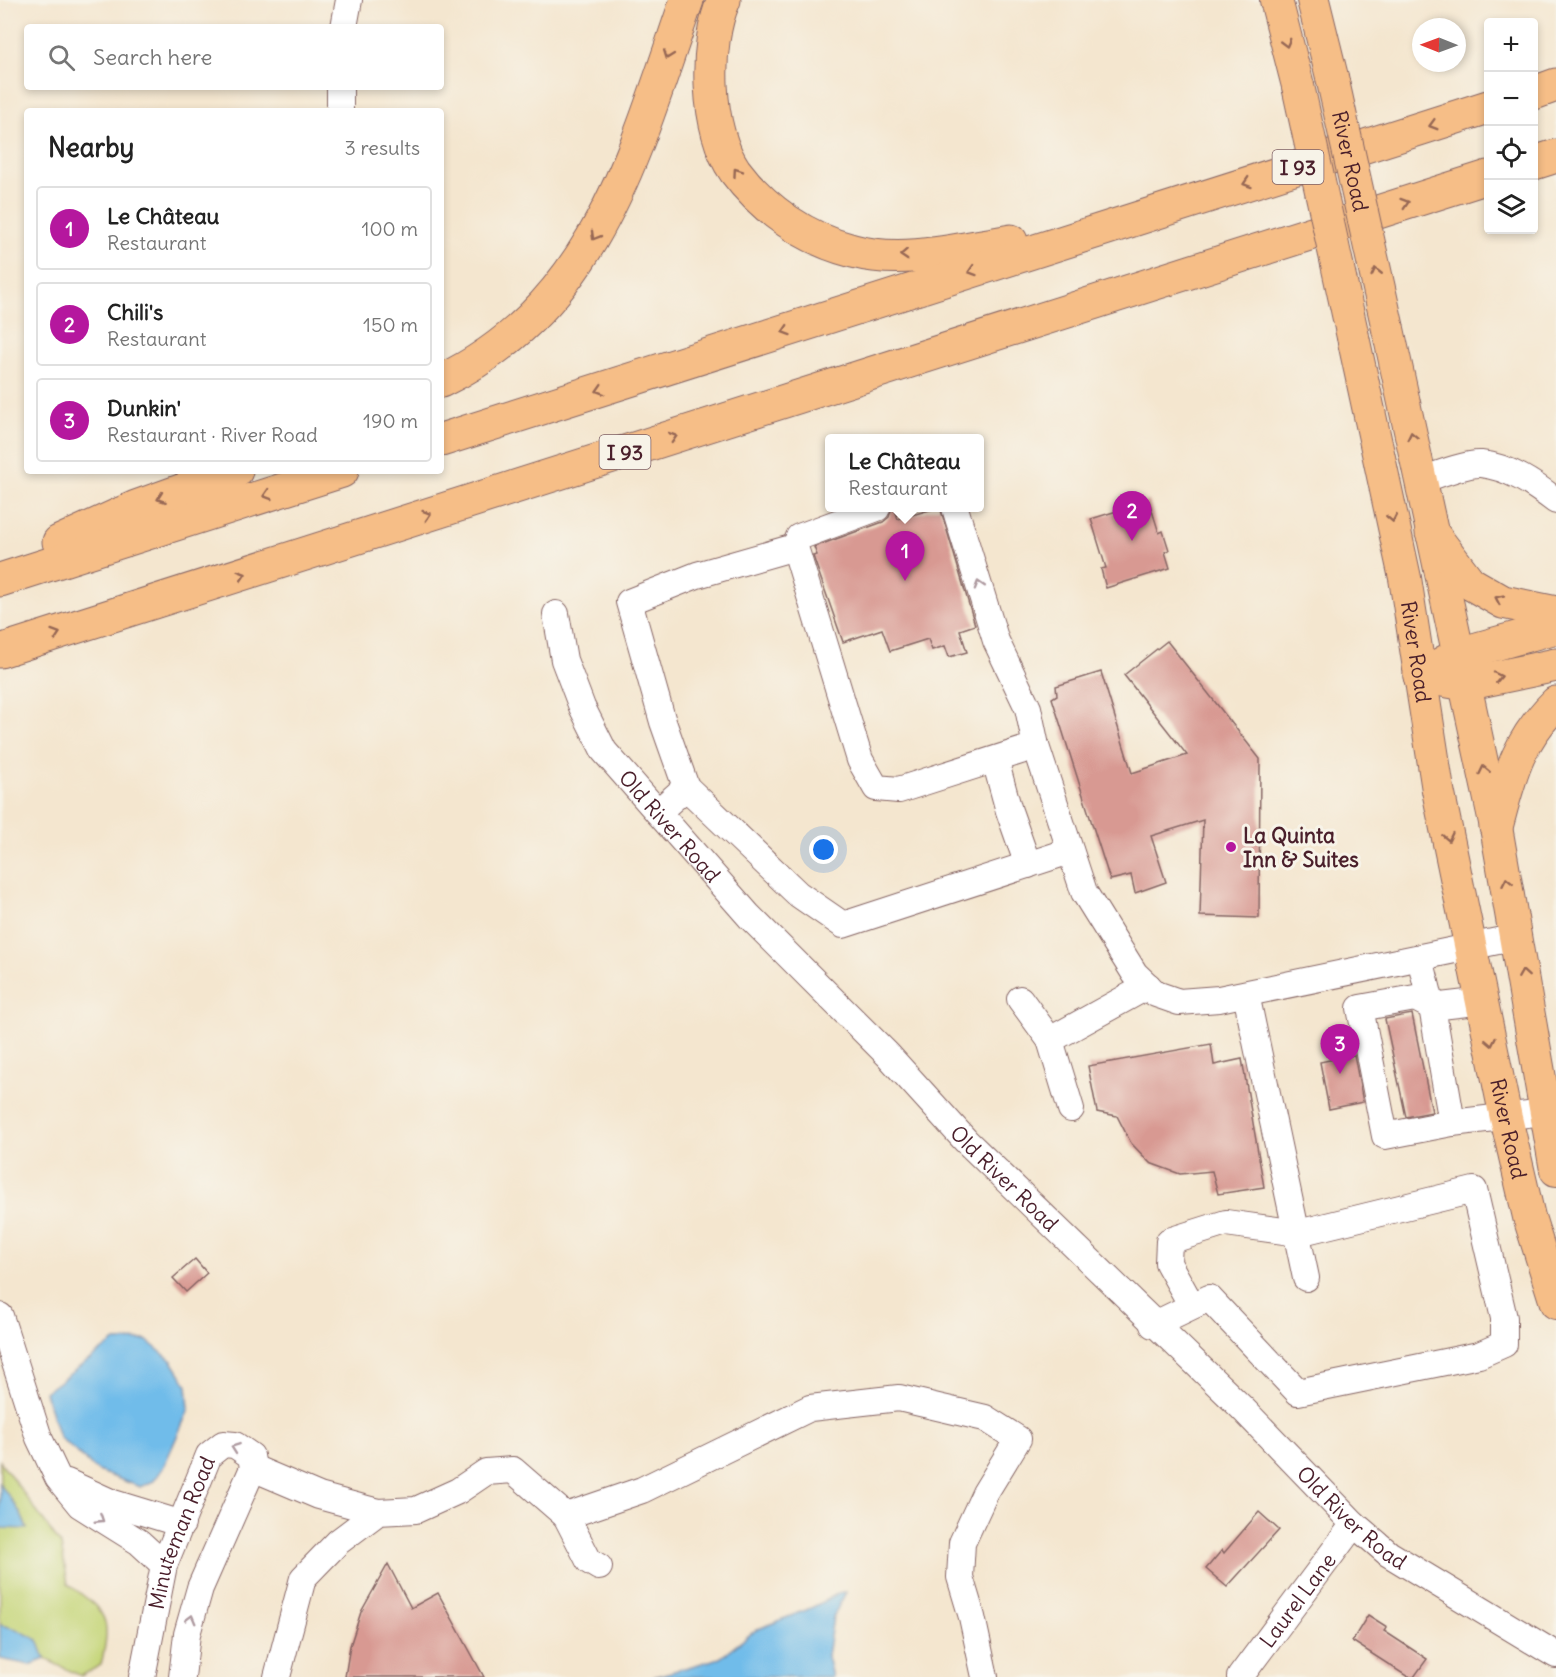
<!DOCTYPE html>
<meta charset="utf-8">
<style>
:root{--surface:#fff;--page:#f2f2f2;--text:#222;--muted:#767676;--line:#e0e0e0;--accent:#b5179e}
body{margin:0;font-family:Delius,sans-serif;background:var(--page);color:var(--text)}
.controls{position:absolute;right:18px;top:18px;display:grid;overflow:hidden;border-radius:6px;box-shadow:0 3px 9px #0003}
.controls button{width:54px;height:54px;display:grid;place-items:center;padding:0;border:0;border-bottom:2px solid var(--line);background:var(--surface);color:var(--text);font:30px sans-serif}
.compass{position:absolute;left:1412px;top:18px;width:54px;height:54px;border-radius:50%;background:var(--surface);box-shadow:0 3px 9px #0003;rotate:271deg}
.you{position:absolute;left:824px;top:850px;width:21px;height:21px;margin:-15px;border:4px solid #fff;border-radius:50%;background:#1a73e8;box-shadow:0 0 0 9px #1a73e833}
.badge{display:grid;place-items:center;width:39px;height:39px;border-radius:50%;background:var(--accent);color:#fff;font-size:20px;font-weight:700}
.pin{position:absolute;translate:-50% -50px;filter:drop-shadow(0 2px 3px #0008)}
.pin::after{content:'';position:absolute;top:32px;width:21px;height:18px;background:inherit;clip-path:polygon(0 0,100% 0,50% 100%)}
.popup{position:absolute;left:825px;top:434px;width:159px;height:78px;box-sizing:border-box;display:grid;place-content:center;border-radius:6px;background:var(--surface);filter:drop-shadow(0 2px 4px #0005);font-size:20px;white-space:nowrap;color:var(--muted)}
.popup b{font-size:22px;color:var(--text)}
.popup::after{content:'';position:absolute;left:50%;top:100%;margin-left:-12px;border:12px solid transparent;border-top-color:var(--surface)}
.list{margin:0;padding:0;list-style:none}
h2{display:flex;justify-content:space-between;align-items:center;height:78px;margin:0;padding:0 24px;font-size:26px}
h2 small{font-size:20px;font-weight:400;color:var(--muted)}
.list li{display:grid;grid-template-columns:39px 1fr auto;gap:18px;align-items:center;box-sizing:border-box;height:84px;margin:0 12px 12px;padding:0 12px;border:2px solid var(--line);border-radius:6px}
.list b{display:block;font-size:22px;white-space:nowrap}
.list p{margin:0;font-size:20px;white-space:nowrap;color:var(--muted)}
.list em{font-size:20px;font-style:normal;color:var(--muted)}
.icon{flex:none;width:33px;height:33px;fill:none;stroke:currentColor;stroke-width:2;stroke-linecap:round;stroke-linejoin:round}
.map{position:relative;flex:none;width:1556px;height:1677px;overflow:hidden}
.search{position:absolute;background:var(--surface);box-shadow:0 3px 9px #0003;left:24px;top:24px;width:420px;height:66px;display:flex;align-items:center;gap:15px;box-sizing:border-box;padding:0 21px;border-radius:6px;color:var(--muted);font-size:22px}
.panel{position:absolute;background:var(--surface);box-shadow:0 3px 9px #0003;left:24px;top:108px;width:420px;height:366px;border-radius:6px}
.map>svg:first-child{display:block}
.green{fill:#c4d577;stroke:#877a51;stroke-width:1.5}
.water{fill:#70bcea;stroke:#5d6e8a;stroke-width:1.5}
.building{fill:#d89992}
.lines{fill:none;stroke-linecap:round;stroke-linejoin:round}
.minor-casing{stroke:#866564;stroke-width:28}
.major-casing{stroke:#866564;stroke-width:34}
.highway-casing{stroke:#866564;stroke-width:35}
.minor{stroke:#fff;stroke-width:26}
.major{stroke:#f6be87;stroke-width:32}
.highway{stroke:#f6be87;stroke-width:33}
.major-bridge-casing{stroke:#866564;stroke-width:34;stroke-linecap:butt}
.major-bridge{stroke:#f6be87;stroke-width:32}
.oneway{stroke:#976754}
.oneway2{stroke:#ae9aa0}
.poi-dot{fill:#b5179e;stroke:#f7f3e8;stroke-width:2}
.labels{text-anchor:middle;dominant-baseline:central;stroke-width:6;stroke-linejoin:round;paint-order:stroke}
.shield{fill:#f7f3e8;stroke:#7e5f64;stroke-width:1.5}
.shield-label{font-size:20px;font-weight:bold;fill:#4a1f2b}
.street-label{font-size:21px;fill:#4a1f2b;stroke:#f7f3e8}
.poi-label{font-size:21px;font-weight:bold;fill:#4a1f2b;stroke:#f7f3e8;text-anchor:start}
</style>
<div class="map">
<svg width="1556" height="1677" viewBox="0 0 1556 1677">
<rect width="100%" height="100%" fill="#f7f3e8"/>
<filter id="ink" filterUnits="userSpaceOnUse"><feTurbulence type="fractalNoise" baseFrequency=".0167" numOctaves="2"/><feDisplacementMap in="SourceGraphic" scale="12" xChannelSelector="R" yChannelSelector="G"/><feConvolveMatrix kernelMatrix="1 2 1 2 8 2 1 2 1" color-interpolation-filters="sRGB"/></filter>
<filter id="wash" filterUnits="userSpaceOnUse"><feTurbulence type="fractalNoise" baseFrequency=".008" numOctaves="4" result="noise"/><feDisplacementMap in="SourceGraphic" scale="24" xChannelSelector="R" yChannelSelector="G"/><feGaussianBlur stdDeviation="1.35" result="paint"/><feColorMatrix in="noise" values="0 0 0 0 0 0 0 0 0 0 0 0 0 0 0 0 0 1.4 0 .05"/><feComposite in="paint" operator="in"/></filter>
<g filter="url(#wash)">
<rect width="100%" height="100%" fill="#f4e6cf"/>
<path class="green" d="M0,1461L61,1545L68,1584C107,1613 112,1617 101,1665L81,1676L45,1659L38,1640L16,1629L0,1625V1528H27L20,1512L0,1484Z"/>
<g class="water">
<polygon points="146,1340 172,1361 187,1385 189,1409 163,1468 154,1481 140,1487 98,1471 59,1437 45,1392 115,1341"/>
<polygon points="0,1484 20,1512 27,1529 0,1528"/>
<polygon points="846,1592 833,1617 827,1656 832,1677 653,1677 720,1658 756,1630 813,1607 839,1593"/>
<polygon points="0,1625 16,1629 38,1640 45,1659 30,1665 0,1659"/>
</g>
<g id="blocks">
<g class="building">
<polygon points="1149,501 1159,533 1163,531 1169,550 1165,552 1170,568 1106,588 1101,569 1106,568 1091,519"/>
<polygon points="892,507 894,507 898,519 940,507 975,625 960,630 967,652 949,657 945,646 932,650 928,639 890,651 882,629 843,642 813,556 817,555 814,547 883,522 889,517"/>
<polygon points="1167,641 1260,759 1259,918 1200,916 1203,820 1151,836 1166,882 1135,893 1131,875 1110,880 1052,698 1057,695 1056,686 1101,672 1132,773 1187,755 1124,675"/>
<polygon points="1412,1014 1432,1112 1406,1117 1385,1019"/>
<polygon points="1211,1044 1214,1065 1242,1059 1264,1187 1218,1194 1212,1171 1180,1174 1150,1163 1131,1143 1117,1116 1097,1112 1088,1066"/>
<polygon points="1354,1055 1363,1102 1329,1109 1320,1062"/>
<polygon points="195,1259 207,1273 186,1292 173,1278"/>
<polygon points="1259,1512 1279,1530 1227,1587 1206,1569 1222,1550 1224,1553"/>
<polygon points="388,1564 411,1608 438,1593 484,1677 345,1677 350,1646 361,1612"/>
<polygon points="1368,1615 1387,1627 1384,1631 1427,1659 1414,1677 1408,1677 1352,1641"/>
</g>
</g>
</g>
<g filter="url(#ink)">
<use href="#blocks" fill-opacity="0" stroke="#866564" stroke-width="1.5"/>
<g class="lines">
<defs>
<g id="minor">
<polyline points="344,27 349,0"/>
<polyline points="340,87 340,111"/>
<path d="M1422,480C1436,475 1467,463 1481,464C1509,467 1534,484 1556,501"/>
<polyline points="877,508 799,537 795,547 860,760 876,788 899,790 1036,746"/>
<polyline points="955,508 996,641 1028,708 1036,746 1084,892 1135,974 1156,994 1179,1002 1219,999 1517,937"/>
<path id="s1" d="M556,614L564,660L582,707L604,751L749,916L888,1055L966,1141L1242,1408L1354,1524L1389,1554L1556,1655"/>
<polyline points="995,760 1009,811 1028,865"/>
<polyline points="686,787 663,722 629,602 697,575 795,547"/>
<polyline points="658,812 686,787 798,894 843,925 1070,851"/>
<polyline points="1420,958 1432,1007 1415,998 1360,1008 1385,1136 1452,1123"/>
<polyline points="1246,994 1306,1278"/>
<polyline points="1020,999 1050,1040 1148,986"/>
<polyline points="1484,1001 1432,1007 1452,1123 1544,1112"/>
<polyline points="1050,1040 1071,1109"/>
<polyline points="0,1316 39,1438 58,1478 80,1505 139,1542 164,1565"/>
<polyline points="1153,1325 1209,1298 1298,1392 1479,1355 1504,1344 1504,1318 1474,1190 1298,1233 1226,1223 1169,1241 1168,1263 1192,1306"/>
<polyline points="253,1468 319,1496 378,1512 416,1510 458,1491 486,1472 513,1470 566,1516 642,1490 810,1408 899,1398 985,1418 1018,1439 985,1493 962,1543 960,1577 972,1617 985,1677"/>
<polyline points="67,1482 113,1503 182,1524"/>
<polyline points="566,1516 589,1561 599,1567"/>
<path id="s2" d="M142,1677L164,1565L209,1455L223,1444L235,1445L251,1456L253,1468L200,1588L187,1634L182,1677"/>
<polyline points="277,1677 303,1578 338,1542 378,1512"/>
<path id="s3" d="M1240,1677L1354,1524"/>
</g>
<g id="major">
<polyline points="1276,0 1298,86"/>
<polyline points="1313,0 1332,77"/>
<polyline points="1388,329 1496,827 1556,1170"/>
<path id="s4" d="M1353,337L1405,578L1438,790L1506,1118L1529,1217L1556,1303"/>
</g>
<g id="highway">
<path d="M724,0C704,44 706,130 735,171C764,210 806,239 853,251C904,265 960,249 1011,241"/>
<polyline points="1534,93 1556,85"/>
<polyline points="1534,163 1556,156"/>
<path d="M441,381C597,306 635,150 687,0"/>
<polyline points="441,440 1488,107"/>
<polyline points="1432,533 1470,583 1503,602 1556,613"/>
<polyline points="59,542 136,507 236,471"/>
<polyline points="0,580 342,471"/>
<polyline points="0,651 1488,177"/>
<polyline points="1420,676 1459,654 1556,627"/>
<polyline points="1420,676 1465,684 1556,665"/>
<path d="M1496,827C1510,775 1517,742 1556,703"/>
</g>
</defs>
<use href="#minor" class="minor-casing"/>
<use href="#major" class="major-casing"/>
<use href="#highway" class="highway-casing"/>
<use href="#minor" class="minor"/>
<use href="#major" class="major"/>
<use href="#highway" class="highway"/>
<defs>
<g id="major-bridge">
<path id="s5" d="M1332,77L1388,329"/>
<polyline points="1298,86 1353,337"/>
</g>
</defs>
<use href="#major-bridge" class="major-bridge-casing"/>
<use href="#major-bridge" class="major-bridge"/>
</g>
<defs><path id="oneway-chevron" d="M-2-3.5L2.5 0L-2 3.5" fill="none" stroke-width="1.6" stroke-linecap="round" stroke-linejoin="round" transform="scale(1.5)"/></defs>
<g class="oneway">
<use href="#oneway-chevron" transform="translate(1286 43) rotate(75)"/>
<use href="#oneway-chevron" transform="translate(668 55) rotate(110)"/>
<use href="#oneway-chevron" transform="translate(1433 125) rotate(164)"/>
<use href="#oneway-chevron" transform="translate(737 172) rotate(-125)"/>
<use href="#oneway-chevron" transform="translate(1247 183) rotate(162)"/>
<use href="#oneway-chevron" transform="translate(1405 203) rotate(-18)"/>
<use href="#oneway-chevron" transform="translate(595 236) rotate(120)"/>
<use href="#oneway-chevron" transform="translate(904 255) rotate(177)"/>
<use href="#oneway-chevron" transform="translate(972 271) rotate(162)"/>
<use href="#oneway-chevron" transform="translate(1376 272) rotate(-103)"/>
<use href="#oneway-chevron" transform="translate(786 331) rotate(162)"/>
<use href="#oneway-chevron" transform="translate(600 390) rotate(163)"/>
<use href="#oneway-chevron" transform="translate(1412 436) rotate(-102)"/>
<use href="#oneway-chevron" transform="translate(673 437) rotate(-18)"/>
<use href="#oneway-chevron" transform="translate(267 495) rotate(162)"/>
<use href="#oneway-chevron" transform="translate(161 498) rotate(160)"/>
<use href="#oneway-chevron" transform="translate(427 515) rotate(-18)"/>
<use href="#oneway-chevron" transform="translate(1392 518) rotate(79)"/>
<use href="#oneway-chevron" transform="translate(242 575) rotate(-18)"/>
<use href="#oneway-chevron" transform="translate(1499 599) rotate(-155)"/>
<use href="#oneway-chevron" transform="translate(56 634) rotate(-18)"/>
<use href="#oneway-chevron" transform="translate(1498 677) rotate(-12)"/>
<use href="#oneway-chevron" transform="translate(1484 770) rotate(-102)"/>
<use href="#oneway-chevron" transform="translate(1448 837) rotate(78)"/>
<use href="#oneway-chevron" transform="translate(1507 882) rotate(-101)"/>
<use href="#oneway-chevron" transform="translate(1523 974) rotate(-99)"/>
<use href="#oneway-chevron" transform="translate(1491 1042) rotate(79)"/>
</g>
<g class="oneway2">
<use href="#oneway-chevron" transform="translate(979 585) rotate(-107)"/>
<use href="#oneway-chevron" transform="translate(235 1448) rotate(-160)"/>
<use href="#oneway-chevron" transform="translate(100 1519) rotate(33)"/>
<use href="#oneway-chevron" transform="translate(191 1619) rotate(-75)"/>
</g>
</g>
<circle class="poi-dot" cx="1231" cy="847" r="6"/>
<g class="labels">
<g class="shield">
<rect x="1272.5" y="150" width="51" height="34" rx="4.5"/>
<rect x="599.5" y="435" width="51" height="34" rx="4.5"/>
</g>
<g class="shield-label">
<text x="1298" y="167">I 93</text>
<text x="625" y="452">I 93</text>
</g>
<g class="street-label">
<text stroke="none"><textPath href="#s5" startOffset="86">River Road</textPath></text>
<text stroke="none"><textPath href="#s4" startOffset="321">River Road</textPath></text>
<text stroke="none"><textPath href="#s1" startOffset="246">Old River Road</textPath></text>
<text stroke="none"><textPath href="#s4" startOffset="807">River Road</textPath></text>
<text stroke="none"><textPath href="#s1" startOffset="732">Old River Road</textPath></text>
<text stroke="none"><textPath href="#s1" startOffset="1218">Old River Road</textPath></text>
<text stroke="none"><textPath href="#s2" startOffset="150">Minuteman Road</textPath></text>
<text stroke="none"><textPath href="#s3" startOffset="96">Laurel Lane</textPath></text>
</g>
<g class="poi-label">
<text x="1243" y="835">La Quinta<tspan x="1243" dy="24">Inn &amp; Suites</tspan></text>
</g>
</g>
</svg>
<div class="controls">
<button>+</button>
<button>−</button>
<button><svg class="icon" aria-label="locate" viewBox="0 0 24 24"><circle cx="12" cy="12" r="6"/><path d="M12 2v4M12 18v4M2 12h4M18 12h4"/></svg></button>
<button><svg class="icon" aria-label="layers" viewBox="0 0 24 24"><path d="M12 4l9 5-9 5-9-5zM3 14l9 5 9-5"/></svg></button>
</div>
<svg class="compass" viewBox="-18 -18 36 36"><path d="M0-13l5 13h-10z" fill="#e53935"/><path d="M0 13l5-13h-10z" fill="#767676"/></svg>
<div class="you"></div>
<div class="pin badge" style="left:905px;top:581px">1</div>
<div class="popup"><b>Le Château</b>Restaurant</div>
<div class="pin badge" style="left:1132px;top:541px">2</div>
<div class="pin badge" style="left:1340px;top:1074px">3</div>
<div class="search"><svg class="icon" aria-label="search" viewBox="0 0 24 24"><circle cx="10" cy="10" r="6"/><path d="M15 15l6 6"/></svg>Search here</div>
<section class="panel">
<h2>Nearby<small>3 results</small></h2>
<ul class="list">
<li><span class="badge">1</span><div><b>Le Château</b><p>Restaurant</p></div><em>100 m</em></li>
<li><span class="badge">2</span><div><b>Chili's</b><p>Restaurant</p></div><em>150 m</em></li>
<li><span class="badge">3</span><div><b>Dunkin'</b><p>Restaurant · River Road</p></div><em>190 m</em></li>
</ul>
</section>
</div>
